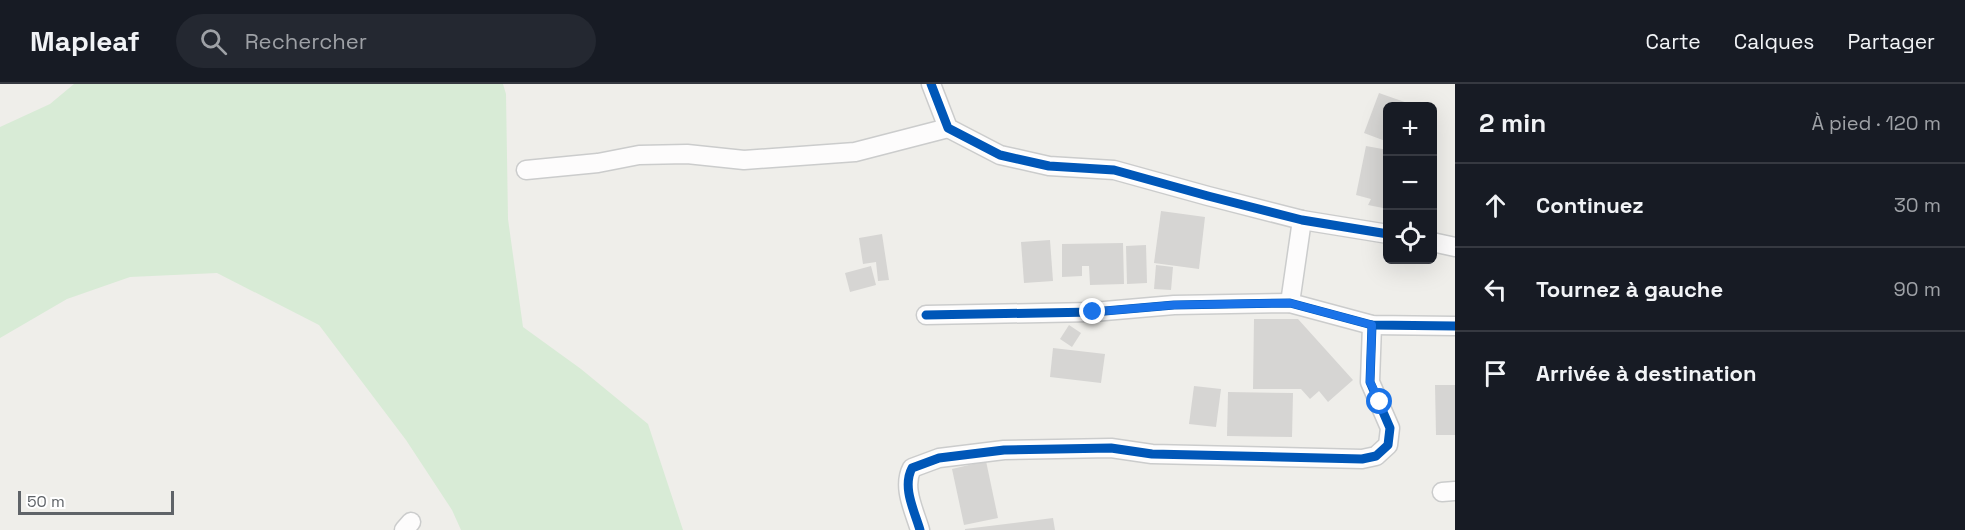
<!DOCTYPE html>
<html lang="fr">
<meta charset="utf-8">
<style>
:root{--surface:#171b24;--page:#242831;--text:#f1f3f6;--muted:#9ea1a6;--line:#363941}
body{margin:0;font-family:"Space Grotesk",sans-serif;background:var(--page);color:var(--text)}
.controls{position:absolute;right:18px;top:18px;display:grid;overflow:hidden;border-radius:9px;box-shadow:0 6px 24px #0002}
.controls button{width:54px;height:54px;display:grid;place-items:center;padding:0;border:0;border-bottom:2px solid var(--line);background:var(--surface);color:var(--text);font:30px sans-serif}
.scale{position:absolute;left:18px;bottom:15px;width:156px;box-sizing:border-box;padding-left:6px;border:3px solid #5f6368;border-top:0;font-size:16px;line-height:21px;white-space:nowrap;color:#5f6368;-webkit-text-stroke:4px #fff;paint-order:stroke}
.stop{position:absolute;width:18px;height:18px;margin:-14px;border:4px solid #1a73e8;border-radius:50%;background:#fff}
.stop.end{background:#1a73e8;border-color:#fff;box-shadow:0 2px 6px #0008}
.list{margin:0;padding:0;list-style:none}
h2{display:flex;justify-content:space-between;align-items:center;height:78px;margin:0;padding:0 24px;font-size:26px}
h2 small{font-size:20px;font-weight:400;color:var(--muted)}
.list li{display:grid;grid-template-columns:39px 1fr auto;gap:18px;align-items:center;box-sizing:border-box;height:84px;padding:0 24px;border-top:2px solid var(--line)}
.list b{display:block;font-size:22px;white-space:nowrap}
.list em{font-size:20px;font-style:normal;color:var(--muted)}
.icon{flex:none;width:33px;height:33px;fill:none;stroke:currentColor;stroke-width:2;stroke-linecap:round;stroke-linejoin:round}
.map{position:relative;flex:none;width:1455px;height:446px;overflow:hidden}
header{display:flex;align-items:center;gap:36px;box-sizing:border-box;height:84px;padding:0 30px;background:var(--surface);border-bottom:2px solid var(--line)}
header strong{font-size:28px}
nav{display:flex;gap:33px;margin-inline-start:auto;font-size:21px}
.search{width:420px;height:54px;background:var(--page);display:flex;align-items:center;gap:15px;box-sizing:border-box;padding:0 21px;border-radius:33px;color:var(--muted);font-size:22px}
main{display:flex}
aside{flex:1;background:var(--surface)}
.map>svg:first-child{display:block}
.green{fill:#d8ebd6}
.building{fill:#d6d5d3}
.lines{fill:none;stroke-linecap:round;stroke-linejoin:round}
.minor-casing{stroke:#cbcccc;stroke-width:21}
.minor{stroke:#fdfcfc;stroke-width:18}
.cycleway-casing{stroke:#fff;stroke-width:13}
.cycleway{stroke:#0057b8;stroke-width:9}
.route{stroke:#1a73e8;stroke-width:8}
</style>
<header>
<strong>Mapleaf</strong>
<div class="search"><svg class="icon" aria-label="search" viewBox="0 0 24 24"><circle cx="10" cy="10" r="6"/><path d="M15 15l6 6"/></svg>Rechercher</div>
<nav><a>Carte</a><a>Calques</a><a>Partager</a></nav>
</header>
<main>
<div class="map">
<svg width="1455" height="446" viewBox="0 0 1455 446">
<rect width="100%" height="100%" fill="#efeeea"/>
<polygon class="green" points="74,0 503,0 506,10 508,135 523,243 581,285 648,340 683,446 461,446 452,426 406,356 319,241 217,189 130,193 67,215 0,254 0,43 50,20"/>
<g class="building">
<polygon points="1379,9 1416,22 1388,22 1388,58 1364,49"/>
<polygon points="1366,62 1388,66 1388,125 1368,121 1371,115 1356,111"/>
<polygon points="1161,127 1205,133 1199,185 1154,179"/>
<polygon points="882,150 889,196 878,197 876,178 863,180 859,154"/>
<polygon points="1050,156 1053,197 1024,199 1021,158"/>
<polygon points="1123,159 1124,200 1090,201 1089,182 1082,182 1082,192 1062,193 1062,160"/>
<polygon points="1146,161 1147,199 1127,200 1126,162"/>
<polygon points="1156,181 1173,183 1171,206 1154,205"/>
<polygon points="871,182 876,201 850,208 845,189"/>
<polygon points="1254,235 1298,235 1353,296 1328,318 1319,307 1310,315 1301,305 1253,305"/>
<polygon points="1069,241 1081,249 1072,263 1060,255"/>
<polygon points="1053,264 1105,270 1101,299 1050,293"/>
<polygon points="1435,301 1455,301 1455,351 1436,351"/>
<polygon points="1194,302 1221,305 1216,343 1189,340"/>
<polygon points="1228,308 1293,309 1292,353 1227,352"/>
<polygon points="986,377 998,434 964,441 952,385"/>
<polygon points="1053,434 1055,446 965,446 965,445"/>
</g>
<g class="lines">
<defs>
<g id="minor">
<polyline points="931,0 948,44 1000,71 1049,82 1114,86 1208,112 1302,136 1388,150"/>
<polyline points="526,86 598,79 639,71 687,70 744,76 855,68 948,44"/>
<polyline points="1432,158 1455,163"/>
<polyline points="1290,219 1302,136"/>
<polyline points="926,231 1093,228 1174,221 1290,219 1372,241 1455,242"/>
<polyline points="1442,408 1455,407"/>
<polyline points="404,446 411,438"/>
<path d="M920,446C914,426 902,403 912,384L939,374L1004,366L1111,364L1152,370L1362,375L1376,372L1388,361L1390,344L1370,298L1372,241"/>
</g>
</defs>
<use href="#minor" class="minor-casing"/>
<use href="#minor" class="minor"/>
<defs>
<g id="cycleway">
<polyline points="931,0 948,44 1000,71 1049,82 1114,86 1208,112 1302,136 1388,150"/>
<polyline points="926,231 1093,228 1174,221 1290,219 1372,241 1455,242"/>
<path d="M920,446C914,426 902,403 912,384L939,374L1004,366L1111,364L1152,370L1362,375L1376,372L1388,361L1390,344L1370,298L1372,241"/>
</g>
</defs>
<use href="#cycleway" class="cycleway-casing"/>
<use href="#cycleway" class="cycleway"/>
</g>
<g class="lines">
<polyline class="route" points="1093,228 1174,221 1290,219 1372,241 1370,298 1380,318"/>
</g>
</svg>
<div class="controls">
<button>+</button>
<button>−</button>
<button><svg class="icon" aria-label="locate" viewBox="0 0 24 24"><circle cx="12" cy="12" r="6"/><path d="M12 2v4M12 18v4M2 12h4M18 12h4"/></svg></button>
</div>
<div class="scale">50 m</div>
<div class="stop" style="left:1380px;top:318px"></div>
<div class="stop end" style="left:1093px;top:228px"></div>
</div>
<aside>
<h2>2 min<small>À pied · 120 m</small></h2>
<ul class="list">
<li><svg class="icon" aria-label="ahead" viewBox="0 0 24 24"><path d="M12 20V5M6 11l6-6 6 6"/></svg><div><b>Continuez</b></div><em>30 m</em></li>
<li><svg class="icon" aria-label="left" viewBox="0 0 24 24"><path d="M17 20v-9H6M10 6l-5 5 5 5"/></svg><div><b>Tournez à gauche</b></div><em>90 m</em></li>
<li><svg class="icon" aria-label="arrive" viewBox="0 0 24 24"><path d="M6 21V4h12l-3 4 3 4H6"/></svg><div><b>Arrivée à destination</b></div></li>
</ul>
</aside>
</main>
